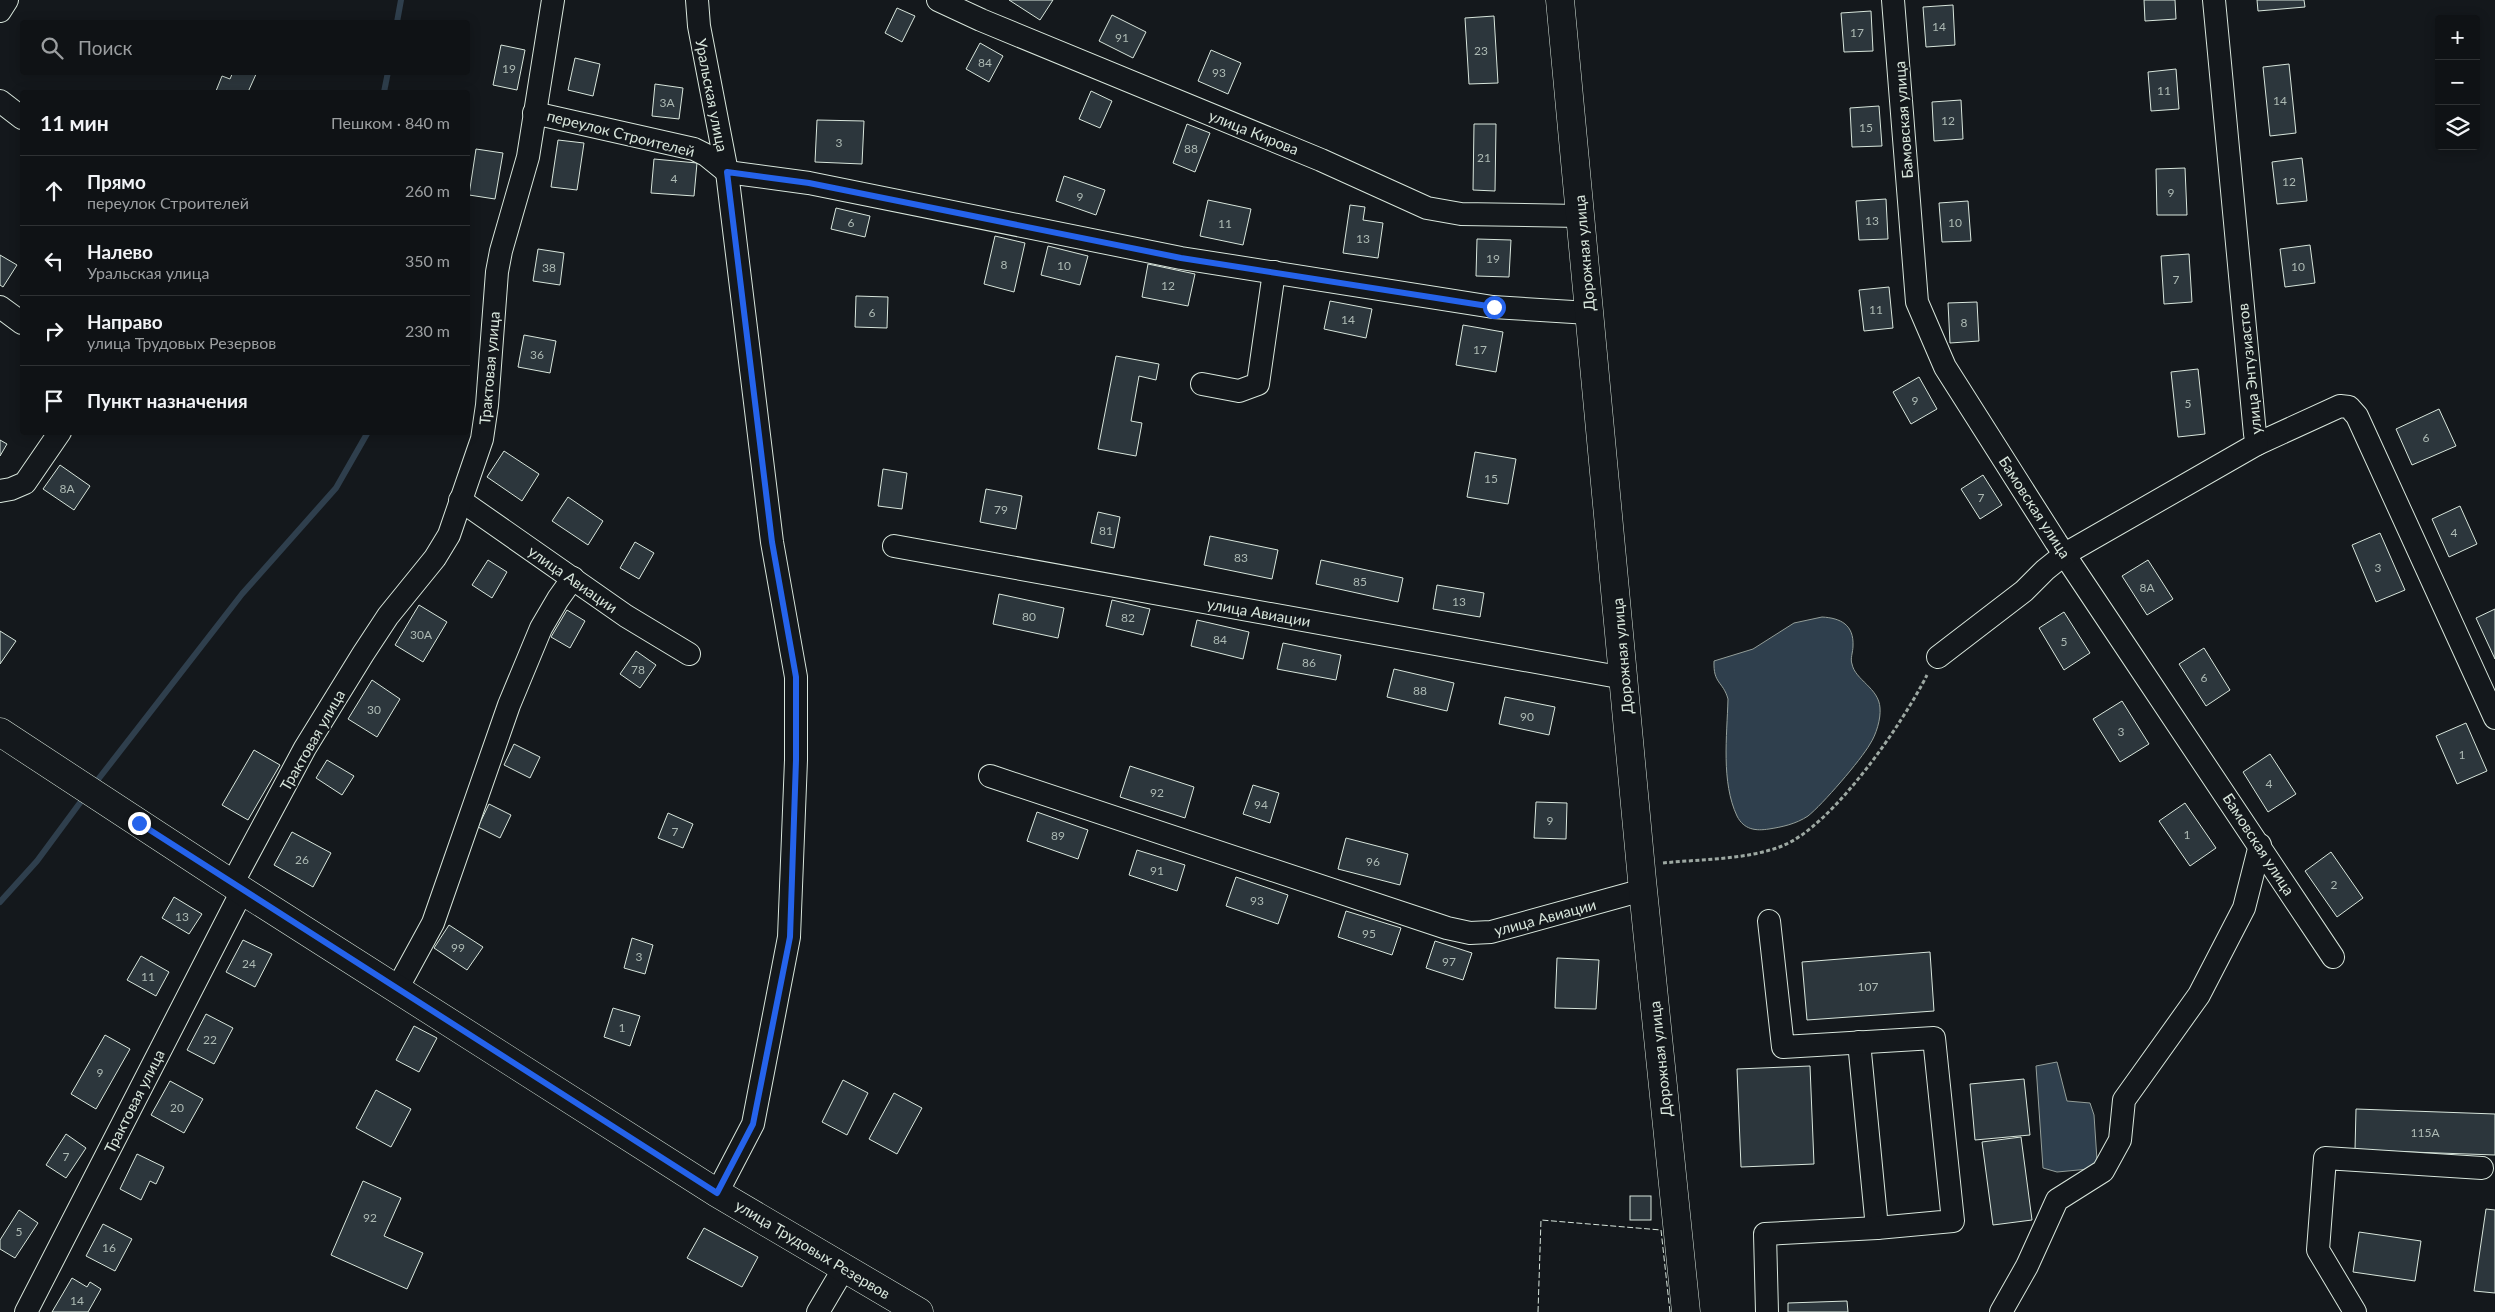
<!DOCTYPE html>
<html lang="ru">
<meta charset="utf-8">
<style>
:root{--surface:#0f1215;--page:#1d2022;--text:#f1f3f6;--muted:#9b9ea0;--line:#2f3234}
body{margin:0;font-family:Lato,sans-serif;background:var(--page);color:var(--text)}
.controls{position:absolute;right:15px;top:15px;display:grid;overflow:hidden;border-radius:5px;box-shadow:0 2px 12px #0003}
.controls button{width:45px;height:45px;display:grid;place-items:center;padding:0;border:0;border-bottom:1px solid var(--line);background:var(--surface);color:var(--text);font:25px sans-serif}
.stop{position:absolute;width:15px;height:15px;margin:-11px;border:4px solid #2563eb;border-radius:50%;background:#fff}
.stop.end{background:#2563eb;border-color:#fff;box-shadow:0 1px 5px #0008}
.list{margin:0;padding:0;list-style:none}
h2{display:flex;justify-content:space-between;align-items:center;height:65px;margin:0;padding:0 20px;font-size:21px}
h2 small{font-size:16px;font-weight:400;color:var(--muted)}
.list li{display:grid;grid-template-columns:32px 1fr auto;gap:15px;align-items:center;box-sizing:border-box;height:70px;padding:0 20px;border-top:1px solid var(--line)}
.list b{display:block;font-size:19px;white-space:nowrap}
.list p{margin:0;font-size:16px;white-space:nowrap;color:var(--muted)}
.list em{font-size:16px;font-style:normal;color:var(--muted)}
.icon{flex:none;width:28px;height:28px;fill:none;stroke:currentColor;stroke-width:2;stroke-linecap:round;stroke-linejoin:round}
.map{position:relative;flex:none;width:2495px;height:1312px;overflow:hidden}
.search{position:absolute;background:var(--surface);box-shadow:0 2px 12px #0003;left:20px;top:20px;width:450px;height:55px;display:flex;align-items:center;gap:12px;box-sizing:border-box;padding:0 18px;border-radius:5px;color:var(--muted);font-size:19px}
.panel{position:absolute;background:var(--surface);box-shadow:0 2px 12px #0003;left:20px;top:90px;width:450px;height:345px;border-radius:5px}
.map>svg:first-child{display:block}
.water{fill:#2f3f4d;stroke:#939e99}
.lines{fill:none;stroke-linecap:round;stroke-linejoin:round}
.stream{stroke:#2f3f4d;stroke-width:6}
.building{fill:#2c363c;stroke:#d8e6dc}
.minor-casing{stroke:#d8e6dc;stroke-width:24}
.major-casing{stroke:#d8e6dc;stroke-width:29}
.highway-casing{stroke:#d8e6dc;stroke-width:29}
.path{stroke:#9da8a2;stroke-width:3;stroke-dasharray:4 2.5;stroke-linecap:butt}
.minor{stroke:#14181c;stroke-width:22}
.major{stroke:#14181c;stroke-width:28}
.highway{stroke:#14181c;stroke-width:28}
.fence{stroke:#d8e6dc;stroke-width:1;stroke-dasharray:6 2.5;stroke-linecap:butt}
.route{stroke:#2563eb;stroke-width:6}
.labels{text-anchor:middle;dominant-baseline:central;stroke-width:4;stroke-linejoin:round;paint-order:stroke}
.number-label{font-size:12px;fill:#adbab4}
.street-label{font-size:15px;fill:#d8e6dc;stroke:#14181c}
</style>
<div class="map">
<svg width="2495" height="1312" viewBox="0 0 2495 1312">
<rect width="100%" height="100%" fill="#14181c"/>
<g class="water">
<path d="M1822,617C1841,618 1854,625 1853,646C1853,652 1850,659 1852,664C1855,680 1879,688 1880,708C1881,719 1876,735 1870,744C1861,760 1822,805 1808,816C1796,824 1782,827 1769,829C1756,831 1744,830 1737,816C1721,782 1727,736 1728,699C1723,681 1713,684 1714,661L1753,649L1794,623Z"/>
<polygon points="2057,1062 2067,1101 2090,1103 2094,1115 2097,1160 2089,1169 2057,1172 2043,1168 2036,1066"/>
</g>
<g class="lines">
<g class="stream">
<polyline points="397,22 401,0"/>
<polyline points="384,92 388,72"/>
<polyline points="93,786 242,594 336,488 368,432"/>
<polyline points="0,902 37,861 85,796"/>
</g>
</g>
<g class="building">
<polygon points="1009,0 1053,0 1040,20"/>
<polygon points="2144,0 2175,0 2176,19 2145,21"/>
<polygon points="2257,0 2304,0 2305,7 2258,11"/>
<polygon points="1953,5 1955,45 1926,47 1923,7"/>
<polygon points="897,8 915,16 902,42 885,33"/>
<polygon points="1871,11 1873,51 1844,52 1841,13"/>
<polygon points="1112,15 1146,32 1133,58 1099,41"/>
<polygon points="1494,16 1498,83 1469,84 1465,18"/>
<polygon points="980,43 1003,56 989,82 966,69"/>
<polygon points="501,45 525,50 517,90 493,85"/>
<polygon points="1211,50 1241,63 1228,94 1198,81"/>
<polygon points="575,58 600,64 593,96 568,90"/>
<polygon points="2289,64 2296,133 2270,136 2263,67"/>
<polygon points="2176,69 2179,109 2151,111 2148,72"/>
<polygon points="233,72 257,72 248,92 216,91 222,76 230,79"/>
<polygon points="655,84 683,88 679,119 652,116"/>
<polygon points="1091,91 1112,101 1100,128 1079,119"/>
<polygon points="1961,100 1963,139 1934,141 1932,102"/>
<polygon points="1879,106 1882,146 1852,147 1850,108"/>
<polygon points="817,120 864,121 862,164 815,162"/>
<polygon points="1187,124 1210,133 1195,172 1173,163"/>
<polygon points="1474,124 1496,124 1495,191 1473,190"/>
<polygon points="558,140 584,143 577,190 551,187"/>
<polygon points="476,149 503,153 495,199 469,195"/>
<polygon points="2302,158 2307,201 2277,204 2272,162"/>
<polygon points="654,159 697,163 694,196 651,193"/>
<polygon points="2185,168 2187,215 2157,215 2156,169"/>
<polygon points="1064,176 1105,190 1096,215 1056,201"/>
<polygon points="1886,199 1888,239 1859,240 1856,201"/>
<polygon points="1208,200 1251,209 1243,245 1200,236"/>
<polygon points="1968,201 1971,241 1942,242 1939,203"/>
<polygon points="1350,205 1365,207 1363,220 1383,223 1378,258 1343,253"/>
<polygon points="836,208 870,216 865,237 831,229"/>
<polygon points="995,236 1025,243 1014,292 984,284"/>
<polygon points="1477,239 1511,240 1509,277 1476,276"/>
<polygon points="2310,245 2315,283 2285,287 2280,249"/>
<polygon points="1048,246 1088,256 1080,285 1041,275"/>
<polygon points="538,249 564,253 560,285 533,281"/>
<polygon points="2189,254 2192,302 2164,304 2161,256"/>
<polygon points="0,255 17,265 3,287 0,285"/>
<polygon points="1148,264 1195,274 1188,306 1142,297"/>
<polygon points="1889,287 1893,328 1864,331 1859,290"/>
<polygon points="856,296 888,297 887,328 855,327"/>
<polygon points="1330,301 1372,309 1366,338 1324,329"/>
<polygon points="1977,302 1979,341 1950,343 1948,303"/>
<polygon points="1463,325 1503,332 1496,372 1456,365"/>
<polygon points="524,335 556,341 550,373 518,367"/>
<polygon points="1116,356 1159,364 1156,380 1139,376 1131,421 1142,423 1136,456 1098,449"/>
<polygon points="2198,369 2205,434 2178,437 2171,372"/>
<polygon points="1919,377 1937,409 1911,424 1893,392"/>
<polygon points="2439,409 2456,446 2412,465 2396,429"/>
<polygon points="0,440 7,444 0,456"/>
<polygon points="504,451 539,474 522,501 487,477"/>
<polygon points="1475,452 1516,459 1508,504 1467,497"/>
<polygon points="60,465 90,486 74,510 43,489"/>
<polygon points="883,469 907,473 902,509 878,506"/>
<polygon points="1983,475 2002,505 1980,519 1961,489"/>
<polygon points="986,489 1022,496 1016,529 980,522"/>
<polygon points="568,497 603,521 588,545 552,521"/>
<polygon points="2460,506 2477,544 2449,557 2432,519"/>
<polygon points="1098,512 1120,517 1114,548 1091,543"/>
<polygon points="2380,533 2405,590 2376,602 2352,545"/>
<polygon points="1210,536 1278,550 1272,579 1204,565"/>
<polygon points="635,542 654,553 639,579 620,568"/>
<polygon points="488,560 507,572 492,598 472,585"/>
<polygon points="1321,560 1403,578 1398,602 1316,584"/>
<polygon points="2148,560 2173,599 2147,615 2122,576"/>
<polygon points="1437,585 1484,593 1480,617 1433,609"/>
<polygon points="999,594 1064,608 1058,638 993,624"/>
<polygon points="1112,600 1150,609 1143,635 1106,626"/>
<polygon points="419,605 447,622 423,662 395,645"/>
<polygon points="2495,609 2495,659 2476,618"/>
<polygon points="567,610 585,621 570,648 551,637"/>
<polygon points="2064,612 2090,653 2064,670 2039,628"/>
<polygon points="1197,620 1249,632 1243,659 1191,646"/>
<polygon points="0,631 16,641 0,664"/>
<polygon points="1283,643 1341,655 1336,680 1277,669"/>
<polygon points="2204,648 2230,690 2206,706 2179,664"/>
<polygon points="636,651 656,665 640,688 620,674"/>
<polygon points="1394,669 1454,683 1447,711 1387,697"/>
<polygon points="372,680 400,699 377,737 348,719"/>
<polygon points="1505,697 1555,707 1549,735 1499,724"/>
<polygon points="2122,701 2149,744 2120,762 2093,719"/>
<polygon points="2466,723 2487,771 2457,784 2436,736"/>
<polygon points="514,744 540,757 530,778 504,765"/>
<polygon points="254,750 280,765 248,820 222,805"/>
<polygon points="2270,754 2296,794 2268,812 2243,772"/>
<polygon points="327,760 354,776 342,795 316,778"/>
<polygon points="1130,766 1194,787 1185,818 1120,797"/>
<polygon points="1253,785 1279,793 1270,823 1243,814"/>
<polygon points="1536,802 1567,803 1566,839 1534,838"/>
<polygon points="2185,803 2216,848 2190,866 2159,821"/>
<polygon points="489,804 511,815 500,838 478,827"/>
<polygon points="1037,812 1088,830 1078,859 1027,841"/>
<polygon points="668,813 693,824 683,848 658,838"/>
<polygon points="292,832 331,853 313,887 274,865"/>
<polygon points="1346,838 1408,854 1400,885 1338,869"/>
<polygon points="1137,850 1185,865 1177,891 1129,875"/>
<polygon points="2331,852 2363,898 2337,917 2305,871"/>
<polygon points="1236,877 1288,895 1278,924 1226,906"/>
<polygon points="174,897 202,914 189,934 162,918"/>
<polygon points="1346,911 1401,928 1392,955 1338,937"/>
<polygon points="449,925 483,947 467,970 434,948"/>
<polygon points="632,938 653,945 645,974 624,968"/>
<polygon points="243,940 272,954 255,987 226,972"/>
<polygon points="1435,941 1472,953 1463,980 1426,968"/>
<polygon points="1930,952 1934,1011 1807,1020 1802,962"/>
<polygon points="141,956 169,972 156,996 127,980"/>
<polygon points="1557,958 1599,960 1596,1009 1555,1008"/>
<polygon points="613,1008 640,1016 630,1046 604,1037"/>
<polygon points="206,1014 233,1028 214,1064 187,1050"/>
<polygon points="414,1026 437,1038 419,1072 396,1060"/>
<polygon points="105,1035 130,1049 96,1109 71,1094"/>
<polygon points="1810,1066 1814,1164 1741,1167 1737,1069"/>
<polygon points="2024,1079 2030,1135 1975,1140 1970,1084"/>
<polygon points="843,1080 868,1093 847,1135 822,1122"/>
<polygon points="170,1081 203,1099 184,1133 151,1115"/>
<polygon points="376,1090 411,1109 391,1147 356,1128"/>
<polygon points="894,1093 922,1108 897,1154 869,1139"/>
<polygon points="2356,1109 2495,1114 2495,1155 2355,1150"/>
<polygon points="66,1134 86,1148 66,1178 46,1165"/>
<polygon points="2021,1137 2032,1220 1993,1225 1982,1142"/>
<polygon points="137,1154 164,1167 156,1184 150,1181 141,1200 120,1189"/>
<polygon points="363,1181 401,1198 384,1236 423,1253 407,1289 331,1255"/>
<rect x="1630" y="1196" width="21" height="24"/>
<polygon points="2486,1209 2495,1210 2495,1293 2474,1291"/>
<polygon points="19,1210 38,1223 15,1258 0,1249 0,1240"/>
<polygon points="103,1224 132,1239 115,1271 86,1256"/>
<polygon points="704,1228 758,1257 742,1287 687,1258"/>
<polygon points="2359,1232 2421,1241 2415,1281 2353,1272"/>
<polygon points="72,1278 87,1287 90,1282 101,1289 88,1312 52,1312"/>
<polygon points="1847,1301 1848,1312 1788,1312 1788,1303"/>
</g>
<g class="lines">
<defs>
<g id="minor">
<polyline points="697,0 699,26 727,172 772,542 796,677 796,760 789,937 753,1124 717,1193"/>
<polyline points="938,0 981,20 1321,160 1427,208 1461,214 1580,216"/>
<polyline points="1893,0 1917,302 1945,367 2056,542 2333,957"/>
<polyline points="2214,0 2255,434 2257,444 2340,406 2349,407 2357,416 2495,718"/>
<polyline points="0,11 7,0"/>
<polyline points="0,101 22,118"/>
<polyline points="534,113 694,149 706,155 727,172 809,183 1181,258 1493,307 1589,313"/>
<polyline points="0,307 22,323"/>
<polyline points="1202,384 1239,391 1258,384 1274,272"/>
<polyline points="0,491 11,489 25,483 60,432"/>
<polyline points="460,500 626,616 689,654"/>
<polyline points="894,546 1624,678"/>
<polyline points="1938,657 2024,591 2045,570 2065,554 2257,444"/>
<polyline points="990,776 1447,928 1470,933 1491,932 1643,890"/>
<polyline points="232,884 305,748 363,654 388,616 435,558 449,535 482,439 487,405 497,272 501,251 528,157 553,0"/>
<polyline points="397,989 433,923 509,705 541,628 558,599 573,578"/>
<polyline points="1859,1042 1877,1228"/>
<polyline points="26,1312 242,891"/>
<polyline points="818,1312 844,1268"/>
<polyline points="1767,1312 1765,1234 1877,1228 1953,1221 1934,1038 1783,1047 1769,921"/>
<polyline points="2001,1312 2027,1266 2057,1200 2103,1171 2120,1140 2124,1100 2199,995 2244,908 2260,845"/>
<polyline points="2355,1312 2318,1250 2325,1158 2482,1168"/>
</g>
<polyline id="major" points="0,732 232,884 717,1193 919,1312"/>
<polyline id="highway" points="1560,0 1642,880 1686,1312"/>
</defs>
<use href="#minor" class="minor-casing"/>
<use href="#major" class="major-casing"/>
<use href="#highway" class="highway-casing"/>
<path class="path" d="M1663,863C1701,859 1746,860 1782,846C1833,826 1903,723 1927,675"/>
<use href="#minor" class="minor"/>
<use href="#major" class="major"/>
<use href="#highway" class="highway"/>
<polyline class="fence" points="1538,1312 1541,1220 1661,1230 1670,1312"/>
</g>
<g class="lines">
<polyline class="route" points="139,823 717,1193 753,1124 790,937 796,760 796,677 772,542 727,172 809,183 1181,258 1494,307"/>
</g>
<g class="labels">
<g class="number-label">
<text x="1939" y="26">14</text>
<text x="1857" y="32">17</text>
<text x="1122" y="37">91</text>
<text x="1481" y="50">23</text>
<text x="985" y="62">84</text>
<text x="509" y="68">19</text>
<text x="1219" y="72">93</text>
<text x="2164" y="90">11</text>
<text x="2280" y="100">14</text>
<text x="667" y="102">3А</text>
<text x="1948" y="120">12</text>
<text x="1866" y="127">15</text>
<text x="839" y="142">3</text>
<text x="1191" y="148">88</text>
<text x="1484" y="157">21</text>
<text x="674" y="178">4</text>
<text x="2289" y="181">12</text>
<text x="2171" y="192">9</text>
<text x="1080" y="196">9</text>
<text x="1872" y="220">13</text>
<text x="851" y="222">6</text>
<text x="1955" y="222">10</text>
<text x="1225" y="223">11</text>
<text x="1363" y="238">13</text>
<text x="1493" y="258">19</text>
<text x="1004" y="264">8</text>
<text x="1064" y="265">10</text>
<text x="2298" y="266">10</text>
<text x="549" y="267">38</text>
<text x="2176" y="279">7</text>
<text x="1168" y="285">12</text>
<text x="1876" y="309">11</text>
<text x="872" y="312">6</text>
<text x="1348" y="319">14</text>
<text x="1964" y="322">8</text>
<text x="1480" y="349">17</text>
<text x="537" y="354">36</text>
<text x="1915" y="400">9</text>
<text x="2188" y="403">5</text>
<text x="2426" y="437">6</text>
<text x="1491" y="478">15</text>
<text x="67" y="488">8А</text>
<text x="1981" y="497">7</text>
<text x="1001" y="509">79</text>
<text x="1106" y="530">81</text>
<text x="2454" y="532">4</text>
<text x="1241" y="557">83</text>
<text x="2378" y="567">3</text>
<text x="1360" y="581">85</text>
<text x="2147" y="587">8А</text>
<text x="1459" y="601">13</text>
<text x="1029" y="616">80</text>
<text x="1128" y="617">82</text>
<text x="421" y="634">30А</text>
<text x="1220" y="639">84</text>
<text x="2064" y="641">5</text>
<text x="1309" y="662">86</text>
<text x="638" y="669">78</text>
<text x="2204" y="677">6</text>
<text x="1420" y="690">88</text>
<text x="374" y="709">30</text>
<text x="1527" y="716">90</text>
<text x="2121" y="731">3</text>
<text x="2462" y="754">1</text>
<text x="2269" y="783">4</text>
<text x="1157" y="792">92</text>
<text x="1261" y="804">94</text>
<text x="1550" y="820">9</text>
<text x="675" y="831">7</text>
<text x="2187" y="834">1</text>
<text x="1058" y="835">89</text>
<text x="302" y="859">26</text>
<text x="1373" y="861">96</text>
<text x="1157" y="870">91</text>
<text x="2334" y="884">2</text>
<text x="1257" y="900">93</text>
<text x="182" y="916">13</text>
<text x="1369" y="933">95</text>
<text x="458" y="947">99</text>
<text x="639" y="956">3</text>
<text x="1449" y="961">97</text>
<text x="249" y="963">24</text>
<text x="148" y="976">11</text>
<text x="1868" y="986">107</text>
<text x="622" y="1027">1</text>
<text x="210" y="1039">22</text>
<text x="100" y="1072">9</text>
<text x="177" y="1107">20</text>
<text x="2425" y="1132">115А</text>
<text x="66" y="1156">7</text>
<text x="370" y="1217">92</text>
<text x="19" y="1231">5</text>
<text x="109" y="1247">16</text>
<text x="77" y="1300">14</text>
</g>
<g class="street-label">
<text transform="translate(712 95) rotate(79)">Уральская улица</text>
<text transform="translate(1903 120) rotate(-94)">Бамовская улица</text>
<text transform="translate(1254 132) rotate(22)">улица Кирова</text>
<text transform="translate(621 133) rotate(14)">переулок Строителей</text>
<text transform="translate(1584 253) rotate(-95)">Дорожная улица</text>
<text transform="translate(489 368) rotate(-85)">Трактовая улица</text>
<text transform="translate(2249 369) rotate(-96)">улица Энтузиастов</text>
<text transform="translate(2035 507) rotate(57)">Бамовская улица</text>
<text transform="translate(573 579) rotate(35)">улица Авиации</text>
<text transform="translate(1259 612) rotate(10)">улица Авиации</text>
<text transform="translate(1622 656) rotate(-95)">Дорожная улица</text>
<text transform="translate(312 740) rotate(-60)">Трактовая улица</text>
<text transform="translate(2259 844) rotate(57)">Бамовская улица</text>
<text transform="translate(1545 917) rotate(-15)">улица Авиации</text>
<text transform="translate(1660 1059) rotate(-96)">Дорожная улица</text>
<text transform="translate(134 1101) rotate(-63)">Трактовая улица</text>
<text transform="translate(813 1249) rotate(31)">улица Трудовых Резервов</text>
</g>
</g>
</svg>
<div class="controls">
<button>+</button>
<button>−</button>
<button><svg class="icon" aria-label="layers" viewBox="0 0 24 24"><path d="M12 4l9 5-9 5-9-5zM3 14l9 5 9-5"/></svg></button>
</div>
<div class="stop" style="left:1494px;top:307px"></div>
<div class="stop end" style="left:139px;top:823px"></div>
<div class="search"><svg class="icon" aria-label="search" viewBox="0 0 24 24"><circle cx="10" cy="10" r="6"/><path d="M15 15l6 6"/></svg>Поиск</div>
<section class="panel">
<h2>11 мин<small>Пешком · 840 m</small></h2>
<ul class="list">
<li><svg class="icon" aria-label="ahead" viewBox="0 0 24 24"><path d="M12 20V5M6 11l6-6 6 6"/></svg><div><b>Прямо</b><p>переулок Строителей</p></div><em>260 m</em></li>
<li><svg class="icon" aria-label="left" viewBox="0 0 24 24"><path d="M17 20v-9H6M10 6l-5 5 5 5"/></svg><div><b>Налево</b><p>Уральская улица</p></div><em>350 m</em></li>
<li><svg class="icon" aria-label="right" viewBox="0 0 24 24"><path d="M7 20v-9h11M14 6l5 5-5 5"/></svg><div><b>Направо</b><p>улица Трудовых Резервов</p></div><em>230 m</em></li>
<li><svg class="icon" aria-label="arrive" viewBox="0 0 24 24"><path d="M6 21V4h12l-3 4 3 4H6"/></svg><div><b>Пункт назначения</b></div></li>
</ul>
</section>
</div>
